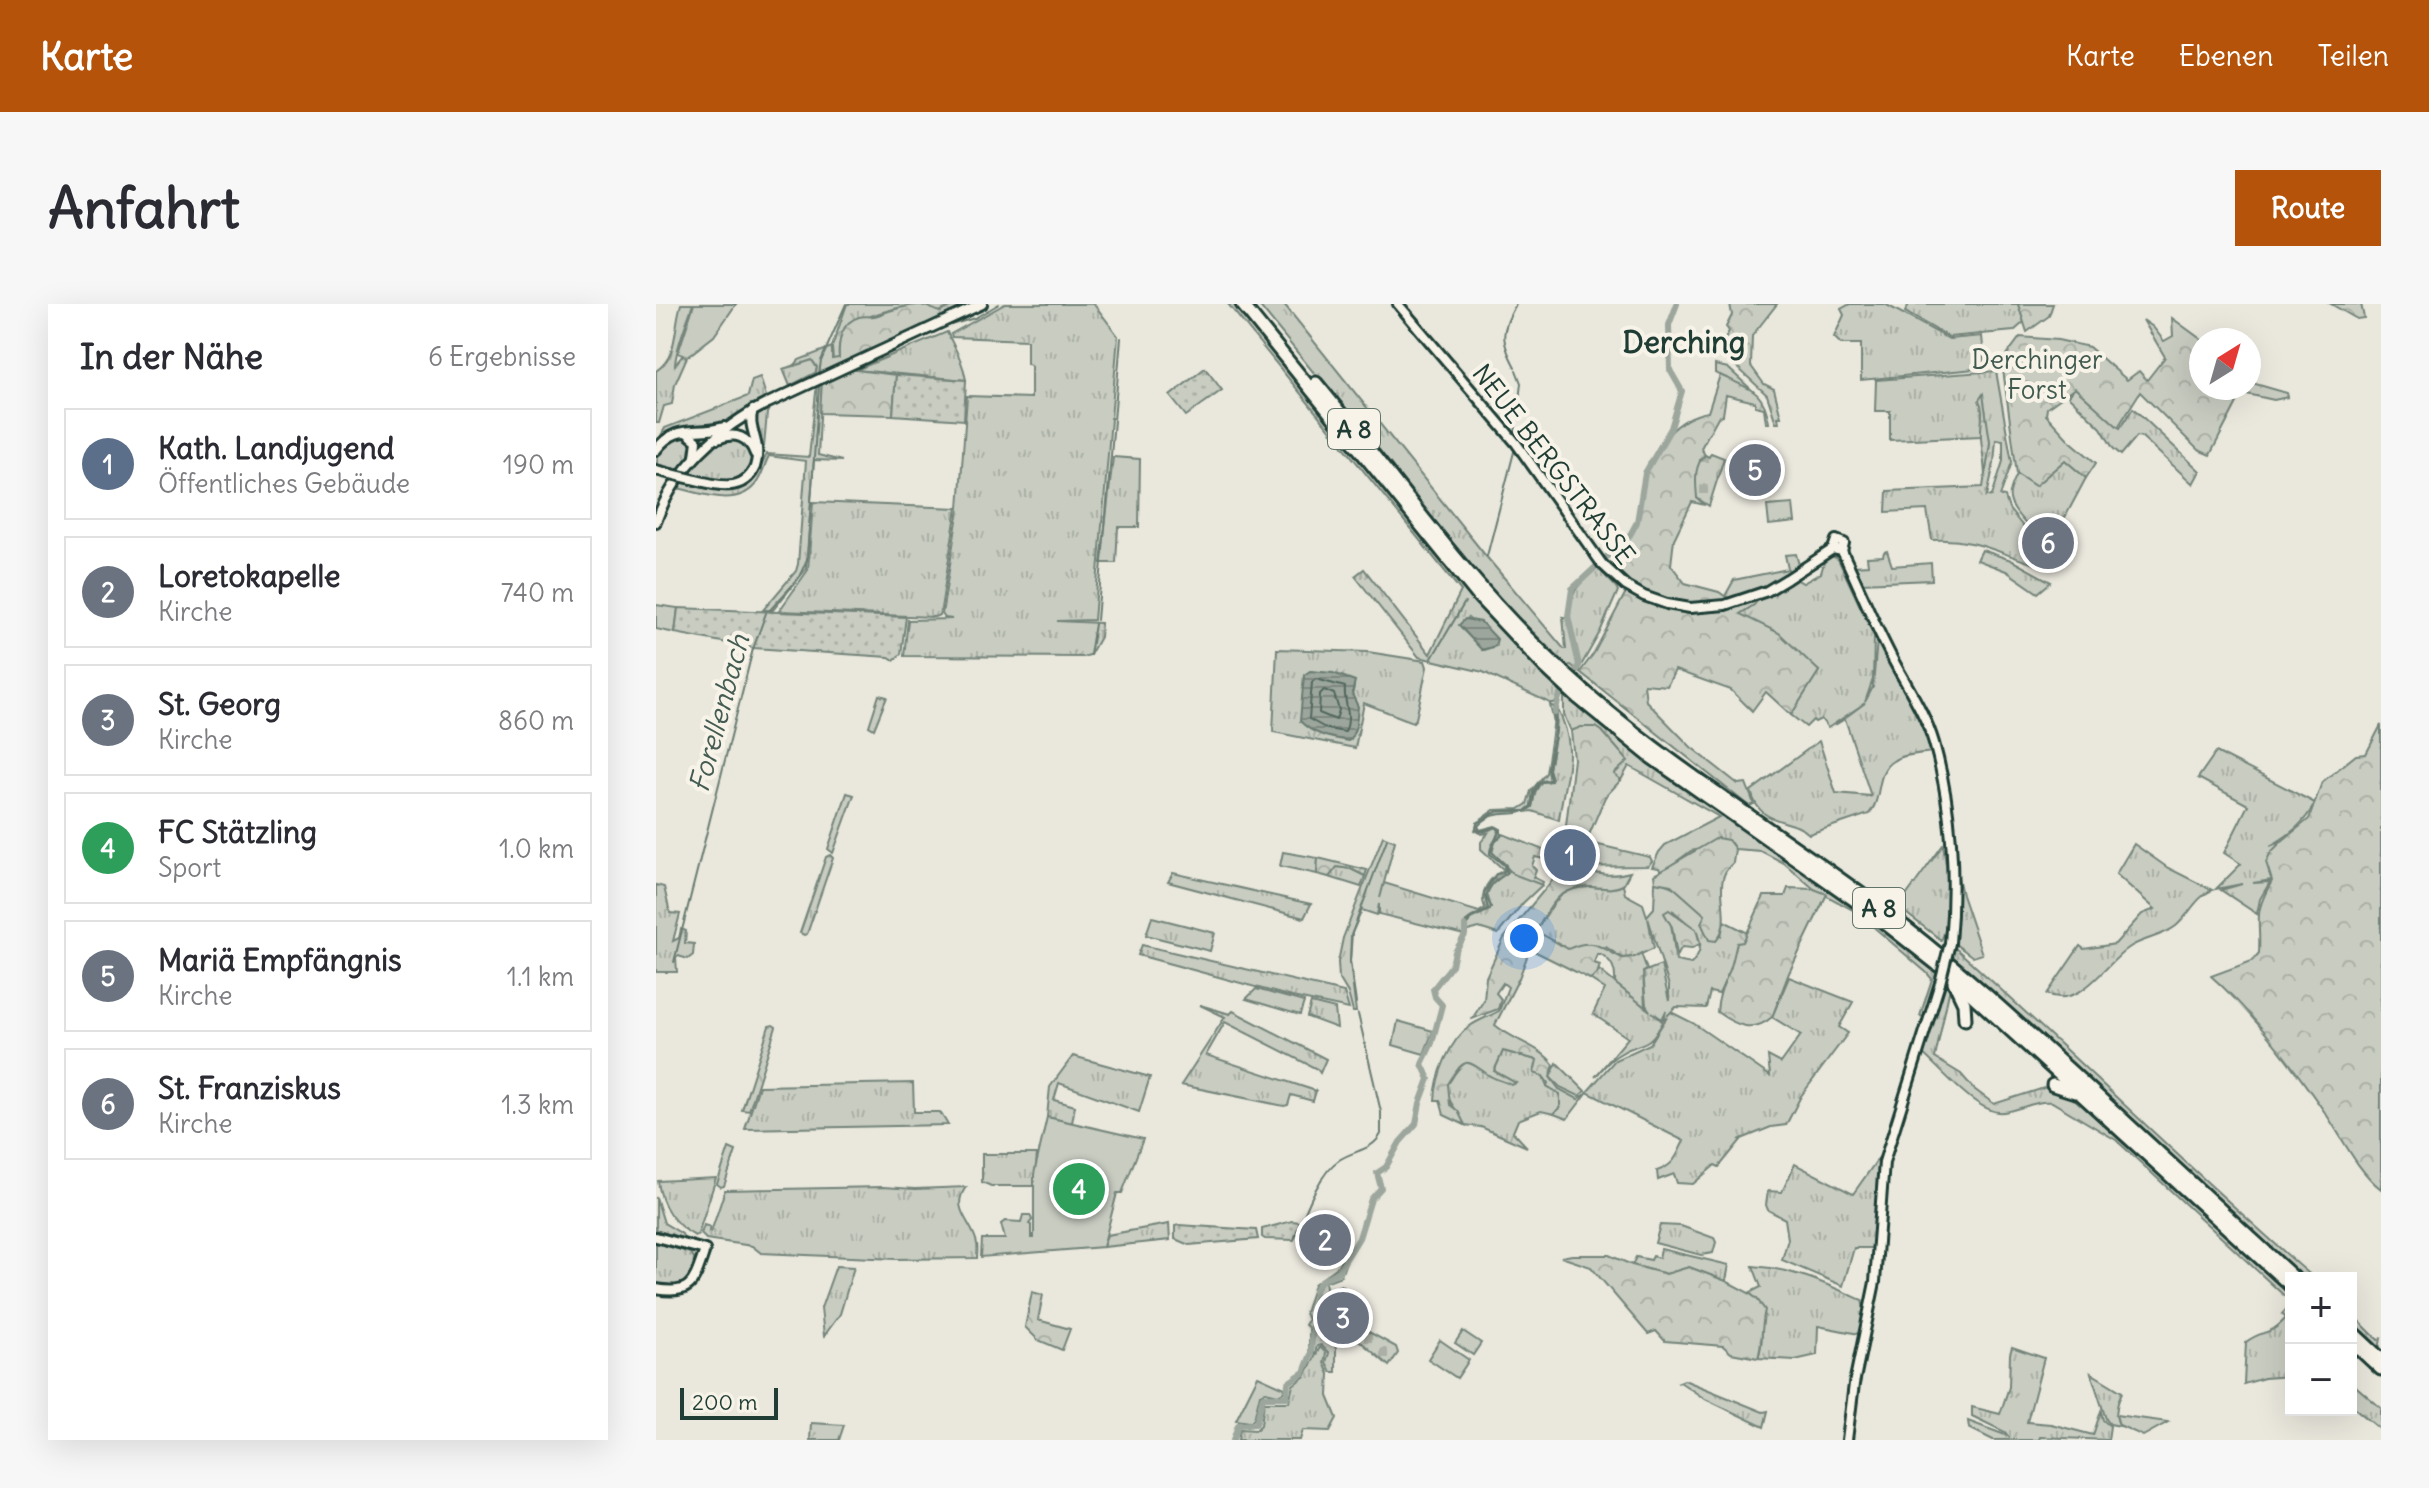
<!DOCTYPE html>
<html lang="de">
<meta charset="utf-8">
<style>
:root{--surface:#fff;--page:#f7f7f7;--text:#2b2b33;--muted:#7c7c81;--line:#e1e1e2;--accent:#b45309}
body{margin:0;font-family:Delius,sans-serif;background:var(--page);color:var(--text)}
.controls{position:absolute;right:24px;bottom:24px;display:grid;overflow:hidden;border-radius:0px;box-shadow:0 8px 32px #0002}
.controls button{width:72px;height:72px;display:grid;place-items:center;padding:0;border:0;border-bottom:2px solid var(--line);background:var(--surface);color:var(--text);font:40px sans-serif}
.compass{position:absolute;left:1533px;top:24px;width:72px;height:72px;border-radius:50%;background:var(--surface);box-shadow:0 8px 32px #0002;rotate:37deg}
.scale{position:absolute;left:24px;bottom:20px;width:98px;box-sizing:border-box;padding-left:8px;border:4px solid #1f3d34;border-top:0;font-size:22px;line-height:28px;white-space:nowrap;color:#1f3d34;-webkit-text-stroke:6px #f7f3e8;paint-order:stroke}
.you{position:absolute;left:868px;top:634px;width:28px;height:28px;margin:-20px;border:6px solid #fff;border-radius:50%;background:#1a73e8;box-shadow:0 0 0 12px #1a73e833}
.badge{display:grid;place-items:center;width:52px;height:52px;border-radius:50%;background:var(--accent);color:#fff;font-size:26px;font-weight:700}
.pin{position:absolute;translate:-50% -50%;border:4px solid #fff;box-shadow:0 2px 8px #0006}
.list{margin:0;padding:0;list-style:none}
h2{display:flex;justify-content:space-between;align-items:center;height:104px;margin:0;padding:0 32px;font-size:34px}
h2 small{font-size:26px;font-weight:400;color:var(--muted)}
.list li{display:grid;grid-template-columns:52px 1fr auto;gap:24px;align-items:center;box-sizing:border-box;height:112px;margin:0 16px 16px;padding:0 16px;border:2px solid var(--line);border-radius:0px}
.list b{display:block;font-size:30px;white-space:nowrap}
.list p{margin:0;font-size:26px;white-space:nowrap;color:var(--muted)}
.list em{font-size:26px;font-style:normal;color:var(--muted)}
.map{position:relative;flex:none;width:1725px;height:1136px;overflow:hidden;border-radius:0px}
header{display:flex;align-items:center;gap:48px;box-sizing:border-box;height:112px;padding:0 40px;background:var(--accent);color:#fff}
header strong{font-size:38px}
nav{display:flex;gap:44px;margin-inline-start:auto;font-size:28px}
.intro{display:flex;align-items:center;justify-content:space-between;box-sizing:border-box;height:192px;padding:0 48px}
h1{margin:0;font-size:56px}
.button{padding:20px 36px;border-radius:0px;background:var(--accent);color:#fff;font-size:28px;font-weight:700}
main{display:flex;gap:48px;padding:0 48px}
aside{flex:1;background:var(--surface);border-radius:0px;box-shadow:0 8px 32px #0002}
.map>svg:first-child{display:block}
.grass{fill:url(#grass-tufts);stroke:#74847a;stroke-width:2;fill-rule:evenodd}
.forest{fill:url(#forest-crowns);stroke:#74847a;stroke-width:2}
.cemetery{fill:url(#cemetery-stones);stroke:#74847a;stroke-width:2}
.garden{fill:url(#garden-dots);stroke:#74847a;stroke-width:2}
.pitch{fill:#c8ccc1;stroke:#74847a;stroke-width:2}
.water{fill:url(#water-rules);stroke:#6a7c72;stroke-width:2}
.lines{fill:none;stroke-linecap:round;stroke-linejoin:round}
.shore{stroke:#51675e;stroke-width:2}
.stream{stroke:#6a7c72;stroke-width:2}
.river{stroke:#9ca69c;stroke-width:6}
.major-casing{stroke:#1f3d34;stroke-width:14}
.highway-casing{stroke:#1f3d34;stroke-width:17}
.major{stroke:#f7f3e8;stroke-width:8}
.highway{stroke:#f7f3e8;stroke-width:11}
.major-bridge-casing{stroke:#1f3d34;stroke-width:14;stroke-linecap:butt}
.major-bridge{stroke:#f7f3e8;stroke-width:8}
.labels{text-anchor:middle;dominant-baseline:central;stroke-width:8;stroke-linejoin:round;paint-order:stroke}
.shield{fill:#f7f3e8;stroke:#60746a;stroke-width:2}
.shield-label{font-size:24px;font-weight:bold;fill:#1f3d34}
.park-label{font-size:26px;fill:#415a50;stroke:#f7f3e8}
.street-label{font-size:26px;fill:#1f3d34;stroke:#f7f3e8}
.water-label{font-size:28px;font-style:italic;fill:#445c53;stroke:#f7f3e8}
.quarter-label{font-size:30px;font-weight:bold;fill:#1f3d34;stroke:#f7f3e8}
</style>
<header>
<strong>Karte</strong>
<nav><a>Karte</a><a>Ebenen</a><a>Teilen</a></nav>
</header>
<div class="intro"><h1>Anfahrt</h1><a class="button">Route</a></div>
<main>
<aside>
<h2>In der Nähe<small>6 Ergebnisse</small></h2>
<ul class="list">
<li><span class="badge" style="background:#5c6f8a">1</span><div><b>Kath. Landjugend</b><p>Öffentliches Gebäude</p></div><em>190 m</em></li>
<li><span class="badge" style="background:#6b7280">2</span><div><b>Loretokapelle</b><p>Kirche</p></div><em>740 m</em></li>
<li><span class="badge" style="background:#6b7280">3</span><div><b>St. Georg</b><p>Kirche</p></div><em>860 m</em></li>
<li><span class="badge" style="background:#2e9e5b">4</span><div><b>FC Stätzling</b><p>Sport</p></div><em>1.0 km</em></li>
<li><span class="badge" style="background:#6b7280">5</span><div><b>Mariä Empfängnis</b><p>Kirche</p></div><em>1.1 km</em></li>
<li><span class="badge" style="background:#6b7280">6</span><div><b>St. Franziskus</b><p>Kirche</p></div><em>1.3 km</em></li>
</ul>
</aside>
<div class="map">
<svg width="1725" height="1136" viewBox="0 0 1725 1136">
<defs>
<pattern id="grass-tufts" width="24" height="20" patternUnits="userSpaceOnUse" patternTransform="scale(2)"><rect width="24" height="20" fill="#c8ccc1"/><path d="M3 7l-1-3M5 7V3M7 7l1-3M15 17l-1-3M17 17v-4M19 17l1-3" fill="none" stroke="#abb0a6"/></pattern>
<pattern id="forest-crowns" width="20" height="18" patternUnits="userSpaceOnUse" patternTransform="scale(2)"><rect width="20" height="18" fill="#c8ccc1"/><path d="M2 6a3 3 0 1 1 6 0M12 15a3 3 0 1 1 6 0" fill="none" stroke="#abb0a6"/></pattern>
<pattern id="cemetery-stones" width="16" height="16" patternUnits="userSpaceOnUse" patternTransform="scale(2)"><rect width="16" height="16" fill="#c8ccc1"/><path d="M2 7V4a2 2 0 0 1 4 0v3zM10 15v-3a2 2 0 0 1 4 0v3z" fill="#abb0a6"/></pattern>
<pattern id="garden-dots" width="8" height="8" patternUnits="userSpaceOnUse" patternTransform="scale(2)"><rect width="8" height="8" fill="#c8ccc1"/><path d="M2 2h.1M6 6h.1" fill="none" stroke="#abb0a6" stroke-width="1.8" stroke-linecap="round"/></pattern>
<pattern id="water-rules" width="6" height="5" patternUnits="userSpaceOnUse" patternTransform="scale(2)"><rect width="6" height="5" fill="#9ca69c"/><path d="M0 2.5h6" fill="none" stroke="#7f8880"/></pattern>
</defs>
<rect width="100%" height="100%" fill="#eae8dd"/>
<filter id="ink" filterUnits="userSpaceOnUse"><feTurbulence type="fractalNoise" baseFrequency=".0125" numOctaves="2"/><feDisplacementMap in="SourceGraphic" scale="16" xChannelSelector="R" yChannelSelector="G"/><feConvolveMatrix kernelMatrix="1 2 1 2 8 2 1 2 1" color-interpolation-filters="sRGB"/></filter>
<g filter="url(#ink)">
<g class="grass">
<path d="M25,0H37C31,18 20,43 19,61L26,52L31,53L19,80L16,100L8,102L3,119H0V67C23,51 17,25 25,0Z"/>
<path d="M191,0H300L284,8C275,6 268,0 259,1C242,3 206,12 192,24C184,32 182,44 183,54L177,56L176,43Z"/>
<polygon points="349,0 438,0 462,32 438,316 401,317 445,319 444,333 434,351 427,353 248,352 252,316 296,315 289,314 286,310 303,204 311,92 375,94 375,61 371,60 371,36 296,33 295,30"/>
<path d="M572,0H580L809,282L1168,578L1284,667L1268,713L1264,712L1276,675L1271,669L1199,607L1158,585L1128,559L1105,547L1079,545L1075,539L1035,547L1005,569L1003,564L996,563L1003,548L1009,541L1063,513L973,462L965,476L957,471L971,457L946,427H915L908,411V389L904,388L900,399H894L827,368L763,353L699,272L708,265L774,350L805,287ZM812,314L840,342L827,346L806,325Z"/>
<path d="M602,0H628L829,251L908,345H910L907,313L914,314C915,279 922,287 940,262L960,283L962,287L944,328L922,367L915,361L910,362L833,285Z"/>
<polygon points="1194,0 1229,0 1293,35 1326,32 1329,64 1205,76 1205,40 1185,40 1178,33 1188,11 1185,5"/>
<polygon points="1253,0 1362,0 1368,18 1358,27 1293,33 1249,8"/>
<path d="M291,28C298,43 307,57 310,76L200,66Z"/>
<polygon points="156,56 161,64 159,69 134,82 127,65"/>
<polygon points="1059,61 1072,64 1098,88 1059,69"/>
<path d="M1340,67L1356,158L1344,192L1349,193L1353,205L1385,245V253L1378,260C1341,248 1316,233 1276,236L1271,206L1230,208L1231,187L1327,183L1334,138L1327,103L1325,132L1234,136V107H1219L1220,76ZM1340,135L1347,136V157L1336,192H1331L1338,159Z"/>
<path d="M104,73L111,95C98,102 79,117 66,121C39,129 21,115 0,141L9,124L92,92L96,76Z"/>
<path d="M166,77L162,151L186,157L158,156L150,265L117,306H107L140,267L142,260L150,157L113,152C108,161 106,173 99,181C79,204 46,189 21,184L26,177C49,184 81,198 99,173C104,166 107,157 111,150L153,153L161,79Z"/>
<polygon points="1419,84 1464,124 1477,104 1544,167 1537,180 1486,133 1481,132 1465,151 1457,144 1445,124 1412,92"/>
<polygon points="115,100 111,109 108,143 104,145 98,112"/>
<path d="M27,130L39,135L38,148L23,169L1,162C0,143 13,138 27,130Z"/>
<path d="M72,133L89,138C95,150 100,156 92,168C78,188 49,175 30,171L58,141Z"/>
<polygon points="457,153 484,155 483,223 462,223 460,259 445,259"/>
<path d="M1409,156L1430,174L1390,249C1384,229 1357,213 1354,195C1352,187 1358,177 1361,170L1380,181Z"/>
<polygon points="157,198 301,204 284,311 278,313 123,307 152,266"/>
<polygon points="1326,246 1355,256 1395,278 1382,289 1350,267 1321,256"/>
<polygon points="1231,247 1236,262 1275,259 1276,276 1205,279 1198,262 1212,261 1211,253 1227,252 1228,248"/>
<path d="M1140,250L1143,261C1121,275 1099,291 1072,294L1069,292L1078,276L1132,265L1129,251Z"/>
<path d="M1174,251L1182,255L1218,332L1217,375L1209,398L1217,383L1221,335L1254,393L1276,448C1264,450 1247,450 1237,457C1219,467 1227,495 1213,510L1153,530C1134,512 1104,524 1095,487L1163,437L1180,489L1215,492L1189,415L1179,421L1209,399L1172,424L1165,415L1159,418L1157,416L1150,423L1135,411L1163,367L1083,310C1101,297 1118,285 1138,274L1147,279L1165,269L1169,255Z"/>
<polygon points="0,301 22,304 19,329 0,325"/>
<path d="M621,345L712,348L769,357L771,363L760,415L757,418L708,399L699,444L617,428ZM655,367L698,383L696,391L702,403Z"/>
<polygon points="223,391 231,393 218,425 213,422"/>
<path d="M894,401L898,403C899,425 889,459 894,476L884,477L877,488L875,502L869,507L837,509L825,515L838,506L863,505L871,500L875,487L890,469L898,419Z"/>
<path d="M901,404C924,447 908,472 903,516L876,507L869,508L876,503L879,488L885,478L894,477L896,474L893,465L900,427Z"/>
<path d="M1560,448L1659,499C1649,519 1634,531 1614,542L1626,537C1616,548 1608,562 1616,576L1597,579L1614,578L1604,595L1601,610L1565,586L1586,580L1560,585L1585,560L1568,549L1592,501L1542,474Z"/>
<polygon points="191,489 198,491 177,549 172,545"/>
<path d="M822,518L820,525L828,528L841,523L843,526L834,549L848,561L849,566L847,570H840L828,589L832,605C819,614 808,612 808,631L723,610V600L721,611L706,606L695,631L694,658L700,708H697L692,689L683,674L682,658L687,634L727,532L739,537L724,594L728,579L823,608L829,604C822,588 834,573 848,566L825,545V538L832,529L826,530L819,526Z"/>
<path d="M1478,540L1512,564L1556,586C1540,593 1533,611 1520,622C1506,633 1488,634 1474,643C1450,658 1425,706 1391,690L1424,642L1428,645L1459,640L1486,610L1499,605L1460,570Z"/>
<path d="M1287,541C1291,562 1297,620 1285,636L1242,603Z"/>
<polygon points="627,548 662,554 661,570 624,562"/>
<polygon points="174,551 177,554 151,630 148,631 144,629 170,553"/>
<polygon points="681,563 695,565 709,572 705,583 673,573"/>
<polygon points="1300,564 1306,591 1326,650 1317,653 1295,637"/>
<polygon points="851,566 886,581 867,599 842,630 823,624 809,628 814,615 835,604 831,589 840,573 851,569"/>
<polygon points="517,569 655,600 648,614 512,578"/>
<path d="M999,578C1026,579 1050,612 1065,632L1068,617L1092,629L1063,690L1054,688L1050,704L1020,703L1011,712L1015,708L1037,719L1114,772L1112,752L1125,759L1145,731L1116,713L1133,673L1197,698L1183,723L1192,729L1145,792L1130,821L1115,823L1083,836H1085L1063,863L1059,861L1037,880L1021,879L1018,870L1002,876L1001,867C1019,861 1020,852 1028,837L931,788L959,756L994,740L1011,713L1008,715L1010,707L1006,715L996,708L1007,718C990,748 986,735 962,751C953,756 946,766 939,773L972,734L937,710L949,685L934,675L943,666L994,707L990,701L987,668L1005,661L1013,697V682L992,614L998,644L979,653L966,654L950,643L912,645L880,627C897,602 901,582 936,583C948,584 957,586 967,581L969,590L987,600L991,612L998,604ZM1017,607C1035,622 1057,636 1035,660L1020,657L1015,619Z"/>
<polygon points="0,581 8,583 14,609 24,610 17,637 23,634 25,625 30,627 29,639 38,640 37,651 32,655 22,652 20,654 21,668 0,668"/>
<polygon points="496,613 559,629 554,647 490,631"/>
<polygon points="486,641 688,688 693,705 636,693 482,651"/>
<path d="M1297,642C1419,751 1534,867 1658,974H1645L1293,652Z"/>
<path d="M1289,671L1295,677L1306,699L1293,688L1279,754L1305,770L1318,785L1338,800L1391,783H1400L1418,789L1635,988V998L1460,836L1396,798C1379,796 1364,806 1348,808C1322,811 1284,764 1264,747Z"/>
<polygon points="600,685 648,698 644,711 590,695"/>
<polygon points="655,699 679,705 681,724 651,713"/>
<polygon points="544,701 574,710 577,707 670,755 664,769 661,765 569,718 550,751 660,787 657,797 635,791 632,801 628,802 525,781 569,713"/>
<polygon points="742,717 777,727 768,750 737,741"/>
<polygon points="117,721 120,723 93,807 86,806 113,722"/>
<path d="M847,747L881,756L891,782L904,790V803L898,810L885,807L862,816L857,828L871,843L825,823L809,821C794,793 776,787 810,758H815L858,780L838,767Z"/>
<polygon points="417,752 494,773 483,808 403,779 398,796 419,802 416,819 391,813 394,783"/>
<polygon points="901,759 929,787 923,792 904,783 894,773"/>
<polygon points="257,779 258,808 284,808 292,821 89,825 103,782"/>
<polygon points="73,844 80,847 68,882 65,883 61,880"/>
<polygon points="1226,849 1216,944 1198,944 1187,982 1126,956 1132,935 1129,915 1112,906 1110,901 1112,887 1126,888 1139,860 1197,890"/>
<polygon points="326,850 381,850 378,882 335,882 326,878"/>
<path d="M60,874L42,930L39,932C17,920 5,902 2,877Z"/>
<path d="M227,883L259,885L310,883C293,906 318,919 321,940C322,942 321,952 321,954L240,955L105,949L96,942L50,935L45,930L48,921L54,923L53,927L55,928L69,886Z"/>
<polygon points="0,893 8,919 26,930 28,935 0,926"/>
<polygon points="513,920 514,936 447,943 451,931"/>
<polygon points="1004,921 1025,922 1058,934 1060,938 1057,949 1045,951 999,939"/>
<polygon points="0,937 34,949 38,954 36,973 26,983 0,983"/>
<polygon points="1005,945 1073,961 1070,977 1033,963 1011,970 976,961 980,953 995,956 997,952 1003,954"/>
<polygon points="180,962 198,963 184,1010 168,1032 165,1004"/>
<path d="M1097,962C1139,965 1168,979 1206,996L1208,1005L1203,1030L1162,1022L1161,1051L1139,1056L1102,1054C1109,1034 1105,1016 1101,995L1093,989L1105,983Z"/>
<path d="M1635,1000V1072L1608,1074L1588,1080L1590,1038C1607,1025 1613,1033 1630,1014L1626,1010Z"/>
<polygon points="1695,1009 1722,1036 1725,1034 1723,1046 1695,1020"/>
<polygon points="664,1043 670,1049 668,1059 673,1070 672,1092 681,1114 674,1127 647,1126 644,1136 582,1136 584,1125 600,1126 605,1121 608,1098 633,1098 637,1081 649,1072"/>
<polygon points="1356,1043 1388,1054 1371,1118 1395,1120 1437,1131 1445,1107 1447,1116 1454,1122 1452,1136 1384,1133 1383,1136 1337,1136 1313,1124 1312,1117 1352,1132 1349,1128 1316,1112 1316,1103 1344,1110 1353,1083 1354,1050"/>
<path d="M1435,1069L1466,1088C1461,1099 1457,1112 1464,1122L1454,1120L1450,1115Z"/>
<polygon points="602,1072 629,1084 628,1088 622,1091 610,1088 604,1090 598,1115 594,1118 580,1116"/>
<polygon points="1028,1076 1107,1108 1112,1107 1108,1123 1049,1095 1024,1078 1021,1079"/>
<polygon points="1695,1078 1725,1104 1725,1126 1695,1101"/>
<polygon points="155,1119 188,1121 183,1136 154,1136"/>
</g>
<g class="forest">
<path d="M300,0H316L135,85L134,82L160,69L161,63L156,56L138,62L143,56L176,43V55L183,54C182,38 185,18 203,13C210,11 215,14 222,11C232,7 255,0 265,1C272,2 277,6 284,8Z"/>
<polygon points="1074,0 1121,0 1096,32 1095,62 1108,80 1118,85 1125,113 1122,113 1123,119 1120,119 1111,91 1079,61 1073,58 1073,47 1067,39 1073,27 1070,23 1076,11"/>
<polygon points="1362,0 1397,0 1393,12 1371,28"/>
<polygon points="1675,0 1705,0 1708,14 1701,15"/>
<polygon points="1516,14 1546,36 1545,84 1593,84 1593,78 1631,89 1632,93 1618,96 1586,89 1554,151 1542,146 1484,88 1462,123 1419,84 1391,104 1390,111 1413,136 1440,159 1430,174 1409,156 1379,182 1361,170 1347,65 1350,52 1364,33 1402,36 1433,43 1471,76 1483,67 1491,76 1509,53 1487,16 1497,23 1508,37 1517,32"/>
<polygon points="192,65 240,71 237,111 164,109 166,77"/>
<path d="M1064,71C1092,85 1108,84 1113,119H1110L1108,104L1099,102V98L1070,91L1067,111L1062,113L1045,144L1049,151L1044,156L1041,194L1049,201L1036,198L1018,235L1015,261L1029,279L1063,288L1074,296C1024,306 990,295 953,261L961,255L959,249C987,228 981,200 990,170C1000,140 1021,113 1052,108Z"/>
<path d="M1327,90L1334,138L1329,174C1329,159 1326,148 1325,134C1324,121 1329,107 1323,96Z"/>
<polygon points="970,288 1032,308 1059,308 1103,294 1098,301 1084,310 1123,329 1163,367 1135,411 1110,388 1096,407 1075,386 1019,366 1011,382 988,380 990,397 1035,443 1082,480 1090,479 1098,500 1093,502 924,368 938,349"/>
<path d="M1725,421V885C1701,866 1687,835 1670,810C1636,761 1600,712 1555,672L1596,657L1603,649C1605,613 1596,612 1616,577L1610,558L1615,548L1626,537L1653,515L1666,478L1700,451L1710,450Z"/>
<polygon points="925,423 940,423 946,427 972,457 958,470 965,476 949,493 930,538 994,553 996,557 992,562 904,563 911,541 908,538 918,455 915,427"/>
<polygon points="847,530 900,551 897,557 879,553 876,562 880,566 877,573 887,578 886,581 857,570 836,548 839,538"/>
<path d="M1061,534L1072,536L1079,545L1077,559C1052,579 1080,614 1060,637L1053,636L1045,619L1049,611L1015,581L999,578L998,571Z"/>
<polygon points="662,554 711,566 709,572 695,565 681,563 673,573 661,570"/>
<path d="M917,566C941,567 948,575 974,568L967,581C957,586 948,584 936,583C901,582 895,602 880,627L912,645C938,633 945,644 966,654L979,653L985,649L991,666L987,668L989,703L959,679C960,666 957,658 945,650H941L938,659L944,661L941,670L934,675L874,645L863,674L839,721C858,737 883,741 898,761L894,773L903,785L922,795L931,789L911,815L898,810L904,803V790L891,782L892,779L887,772L878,769L881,756L847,747L838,767L860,779L856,781C848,777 837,775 831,770C807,752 808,756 792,780L794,801L802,807L809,821L788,811L784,796H779C780,772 793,737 814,722C822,716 834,712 843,707L852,683L847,679L840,689L845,695L842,705L816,715L828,696L830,673L848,634L899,573L906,567Z"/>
<path d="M1132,584L1158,585L1171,590L1133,669L1116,713C1097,730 1079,721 1061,708C1062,693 1066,683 1072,670C1076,664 1078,649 1081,639L1087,638L1108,592H1129Z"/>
<polygon points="1013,606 1040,625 1044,640 1036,644 1026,643 1021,651 1016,623 1008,609"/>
<path d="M916,951H953L976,961L1010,970L1033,963L1070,977L1093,989L1101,995L1109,1006C1105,1021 1107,1038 1102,1054L1075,1049L1067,1042L1009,1037L1000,1027L992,1030L935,963L905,953Z"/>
<polygon points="685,956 690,958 685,972 669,978 671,988 685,981 694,988 684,985 675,992 669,1004 676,1008 681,1019 677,1023 675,1035 680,1044 680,1068 675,1068 670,1058 673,1049 665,1041 661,1042 659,1050 653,1050 653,1024 649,1021 652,1016 649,1009 658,980 680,964"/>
<polygon points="376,988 387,991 382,1016 414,1025 406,1046 382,1036 369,1023"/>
</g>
<g class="cemetery">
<path d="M1055,149L1068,154L1053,202L1041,194C1040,179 1037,162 1049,151L1053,153Z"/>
<polygon points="685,1005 711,1027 740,1043 742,1049 733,1062 677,1014 679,1006"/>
</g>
<g class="garden">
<polygon points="549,64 566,86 530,112 514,92"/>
<polygon points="240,71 310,76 308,116 237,111"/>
<polygon points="22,304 250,313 245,350 238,356 233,353 97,344 19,329"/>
<polygon points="636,917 644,918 638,936 609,935 606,933 606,925"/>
<polygon points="523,921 600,926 602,935 533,941 519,935 519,922"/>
</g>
<g class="pitch">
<polygon points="38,0 80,0 58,32 31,53 22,49"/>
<polygon points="1137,200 1139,218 1113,221 1111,202"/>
<polygon points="391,813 487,835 466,889 461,889 447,943 325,953 326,935 349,935 345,920 349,917 365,918 367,911 374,911 376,916 373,920 375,921 375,934 378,934 378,870"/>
<polygon points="807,1027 825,1039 817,1051 799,1039"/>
<polygon points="784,1036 813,1056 801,1074 772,1055"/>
<polygon points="1460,1111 1512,1118 1487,1132 1463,1121"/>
</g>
<g class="water">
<polygon points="809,315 825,318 841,335 839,342 826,346 824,344 803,321"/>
<path d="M654,367L677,369L699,377L696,390L702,403L700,422L695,435L692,437C674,434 656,430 644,417L648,371Z"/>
<path d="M898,403L901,404L900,427L893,465L895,477L885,478L879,488L876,503C858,517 842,501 822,522L824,526L839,522L845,525V532L839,538L836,548L850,561L851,569C841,576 834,579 830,593L835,602L834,606L814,615L808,628C807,611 821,613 832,605L828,589L840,570L847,569L849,566L848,561L834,550C833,539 844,534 843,526L840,523L824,528L820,525L821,519L842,507H869L875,502L877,488L882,479L894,476L892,465L899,427Z"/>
</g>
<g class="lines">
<g class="shore">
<path d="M660,375L689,383C687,399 697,411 689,428L671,425L653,415L656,378Z"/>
<polygon points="668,386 678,390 683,406 680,416 663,409 664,390"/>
</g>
<g class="stream">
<polyline points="291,22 319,14 343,0"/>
<path d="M859,63C844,35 845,28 860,0"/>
<polyline points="163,70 165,57 190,0"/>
<polyline points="859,132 865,79 860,66"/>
<polyline points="831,252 859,144"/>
<polyline points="114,306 142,275 151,256 163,81"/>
<polyline points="441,316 465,34"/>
<polyline points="434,351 439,320"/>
<polyline points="776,354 809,298"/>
<polyline points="18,658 97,345 110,309"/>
<polyline points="700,699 694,657 696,629 731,535"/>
<path d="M639,934C648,911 662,870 683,856C698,846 716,847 725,830V808L702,710"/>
</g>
<g class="river">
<polyline points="919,368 923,361 912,312 916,285 974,231 981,218 989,169 1015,124 1026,87 1014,66 1013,21 1021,0"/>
<polyline points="899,409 904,390"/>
<polyline points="577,1136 582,1121 600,1120 607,1093 631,1093 632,1079 648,1068 655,1050 659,986 665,977 682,968 703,934 715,895 725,884 721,869 730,863 744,838 760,820 764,799 773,775 766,760 776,739 786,701 779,693 777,685 796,661 799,648 809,631 809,622"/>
</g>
<defs>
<g id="major">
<polyline points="742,0 860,139 946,260 970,282 988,292 1011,300 1034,304 1069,301 1111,287 1131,275 1177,245 1180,236 1188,239 1186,247 1177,245"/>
<polyline points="30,128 41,137 39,152"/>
<path d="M62,135C79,127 93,133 99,150"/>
<path d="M0,146C21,118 40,132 68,123"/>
<polyline points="0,166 15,170"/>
<path d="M36,175C59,181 87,190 99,163C101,156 102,151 101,144C99,130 92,119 97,106"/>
<path d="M0,218C18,166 63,123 112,99L326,0"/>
<path d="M1186,247C1203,282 1217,318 1235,352C1250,381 1269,408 1278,439C1296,503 1300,574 1294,639"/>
<path d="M0,933L49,946C38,977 37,992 0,985"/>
<polyline points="1191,1136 1198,1080 1219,978 1228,858 1284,679"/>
</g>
<g id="highway">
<polyline points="586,0 823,293 888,362 920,392 995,453 1210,604 1291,668 1635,982"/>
<path d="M660,79C735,170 803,268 888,350C997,457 1131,531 1250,624C1310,671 1366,723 1422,774C1494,840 1565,907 1638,974"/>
<polyline points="1298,678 1308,699 1309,715"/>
<polyline points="1397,781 1419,788"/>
<polyline points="1695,1027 1725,1055"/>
<polyline points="1695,1037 1725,1065"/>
</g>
</defs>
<use href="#major" class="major-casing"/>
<use href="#highway" class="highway-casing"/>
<use href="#major" class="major"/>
<use href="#highway" class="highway"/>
<defs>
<g id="major-bridge">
<polyline points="15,170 36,175"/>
<polyline points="1284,679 1294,639"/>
</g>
</defs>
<use href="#major-bridge" class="major-bridge-casing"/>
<use href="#major-bridge" class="major-bridge"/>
</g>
</g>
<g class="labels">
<g class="shield">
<rect x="672" y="105" width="52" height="40" rx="6"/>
<rect x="1197" y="584" width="52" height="40" rx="6"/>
</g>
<g class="shield-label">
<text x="698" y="125">A 8</text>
<text x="1223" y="604">A 8</text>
</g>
<g class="park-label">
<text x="1381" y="55">Derchinger<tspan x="1381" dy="30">Forst</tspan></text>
</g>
<g class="street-label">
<text transform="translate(898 160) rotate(52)">NEUE BERGSTRASSE</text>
</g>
<g class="water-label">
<text transform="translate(63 409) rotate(-75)">Forellenbach</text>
</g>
<g class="quarter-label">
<text x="1028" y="38">Derching</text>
</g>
</g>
</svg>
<div class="controls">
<button>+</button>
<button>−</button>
</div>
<svg class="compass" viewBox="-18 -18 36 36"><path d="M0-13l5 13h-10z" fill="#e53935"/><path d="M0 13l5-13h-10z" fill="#7c7c81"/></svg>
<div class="scale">200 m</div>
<div class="you"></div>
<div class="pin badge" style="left:914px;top:551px;background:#5c6f8a">1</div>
<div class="pin badge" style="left:669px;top:936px;background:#6b7280">2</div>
<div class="pin badge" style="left:687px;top:1014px;background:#6b7280">3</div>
<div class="pin badge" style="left:423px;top:885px;background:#2e9e5b">4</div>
<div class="pin badge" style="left:1099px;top:166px;background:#6b7280">5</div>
<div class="pin badge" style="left:1392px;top:239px;background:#6b7280">6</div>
</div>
</main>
